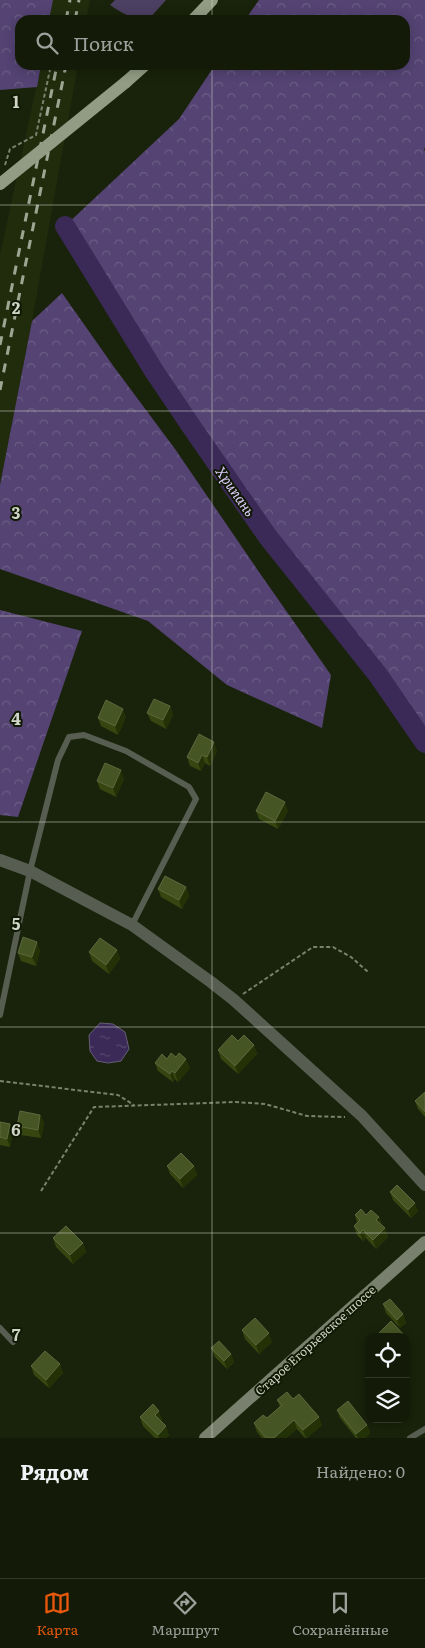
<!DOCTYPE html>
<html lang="ru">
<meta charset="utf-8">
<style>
:root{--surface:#131a08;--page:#202716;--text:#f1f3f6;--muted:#9da19c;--line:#323829;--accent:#ea580c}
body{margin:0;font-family:Literata,serif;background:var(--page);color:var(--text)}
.controls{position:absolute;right:15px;bottom:15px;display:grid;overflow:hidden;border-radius:10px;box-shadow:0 2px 12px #0003}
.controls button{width:45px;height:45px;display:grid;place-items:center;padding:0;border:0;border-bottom:1px solid var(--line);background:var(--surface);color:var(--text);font:25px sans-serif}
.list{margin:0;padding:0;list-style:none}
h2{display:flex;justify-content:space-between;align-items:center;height:65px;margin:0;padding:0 20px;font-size:21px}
h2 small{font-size:16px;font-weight:400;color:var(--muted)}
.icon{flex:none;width:28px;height:28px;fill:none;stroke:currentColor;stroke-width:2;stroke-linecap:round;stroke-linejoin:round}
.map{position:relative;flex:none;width:425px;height:1438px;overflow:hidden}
.search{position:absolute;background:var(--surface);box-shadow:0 2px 12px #0003;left:15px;right:15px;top:15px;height:55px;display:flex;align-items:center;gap:12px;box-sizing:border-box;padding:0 18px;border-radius:15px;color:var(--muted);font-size:19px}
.sheet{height:140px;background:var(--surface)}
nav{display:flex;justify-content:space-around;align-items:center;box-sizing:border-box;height:70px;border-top:1px solid var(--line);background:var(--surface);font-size:14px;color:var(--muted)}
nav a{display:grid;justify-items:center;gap:2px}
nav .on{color:var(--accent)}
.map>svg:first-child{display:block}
.built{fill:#212c0d}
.green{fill:#4b3f62}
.forest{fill:url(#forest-crowns)}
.water{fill:url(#water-ripples);stroke:#675d78}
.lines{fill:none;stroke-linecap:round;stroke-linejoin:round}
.river{stroke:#3b2a57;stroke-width:20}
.path{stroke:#7a826e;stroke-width:2;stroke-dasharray:4 2.5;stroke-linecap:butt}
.lane{stroke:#585d51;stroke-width:6}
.street{stroke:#585d51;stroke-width:12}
.secondary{stroke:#79806e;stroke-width:12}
.primary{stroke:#929c84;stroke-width:12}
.rail{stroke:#9ea593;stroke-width:3;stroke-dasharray:9 9;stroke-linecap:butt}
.primary-bridge{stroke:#929c84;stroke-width:12}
.wall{fill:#364611}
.shaded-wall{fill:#233106}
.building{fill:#465524;stroke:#5c693e}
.grid{fill:none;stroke:#cfd5c6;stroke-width:1;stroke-opacity:0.55}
.labels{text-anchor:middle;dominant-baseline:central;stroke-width:4;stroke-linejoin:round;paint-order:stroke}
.street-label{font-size:12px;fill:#cfd5c6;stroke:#101803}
.water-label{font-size:14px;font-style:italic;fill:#dacbfa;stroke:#101803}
.grid-label{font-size:16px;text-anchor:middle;font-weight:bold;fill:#cfd5c6;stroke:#101803;stroke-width:4;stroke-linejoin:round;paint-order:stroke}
</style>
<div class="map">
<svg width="425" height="1438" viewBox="0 0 425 1438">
<defs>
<pattern id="forest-crowns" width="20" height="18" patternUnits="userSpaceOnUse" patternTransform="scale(1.25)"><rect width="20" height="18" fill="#544373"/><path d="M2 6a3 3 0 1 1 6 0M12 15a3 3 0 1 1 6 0" fill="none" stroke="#6c5d85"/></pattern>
<pattern id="water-ripples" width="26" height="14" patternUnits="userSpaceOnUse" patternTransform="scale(1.25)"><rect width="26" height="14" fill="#3b2a57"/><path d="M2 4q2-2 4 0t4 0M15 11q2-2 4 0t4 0" fill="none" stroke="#56486e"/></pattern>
</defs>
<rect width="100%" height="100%" fill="#19220a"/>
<g class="built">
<polygon points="53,0 90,0 86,20 49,20"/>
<polygon points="41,65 78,65 32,321 0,485 0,255"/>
</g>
<path class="green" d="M115,0H166L148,20C133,20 122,13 110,5Z"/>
<g class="forest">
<polygon points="0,0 53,0 49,20 20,20 20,65 41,65 37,87 0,90"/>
<polygon points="259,0 425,0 425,148 424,149 425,151 425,743 378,675 268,537 193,429 154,371 65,226 179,119 215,65 405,65 405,20 245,20"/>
<polygon points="62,293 114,367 175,449 259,572 331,675 322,728 227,685 148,621 0,569 0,485 32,321"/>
<polygon points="0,610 82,631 18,817 0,815"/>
</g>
<polygon class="water" points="100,1023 113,1024 125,1032 129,1049 121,1061 108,1063 97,1061 90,1051 89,1035"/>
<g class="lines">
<polyline class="river" points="65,226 154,371 193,429 268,537 378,675 425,743"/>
<g class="path">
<polyline points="5,165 10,149 36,135 51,65"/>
<polyline points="243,994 313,947 333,947 351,957 368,972"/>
<polyline points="0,1081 118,1095 134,1105"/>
<polyline points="41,1191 94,1107 236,1102 265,1104 307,1116 345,1117"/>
</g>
<g class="lane">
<polyline points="0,1015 30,871 58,760 69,737 84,735 126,751 189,787 196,799 132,925"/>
<polyline points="0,1328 13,1342"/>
<polyline points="410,1438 425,1429"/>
</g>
<polyline class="street" points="0,860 30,871 132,925 211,982 234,1000 362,1116 425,1185"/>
<polyline class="secondary" points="205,1438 425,1242"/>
<g class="primary">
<polyline points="193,20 212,0"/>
<polyline points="126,82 145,65"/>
</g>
<g class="rail">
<polyline points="66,20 70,0"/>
<polyline points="75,20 79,0"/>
<polyline points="0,345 57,65"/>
<polyline points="0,390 66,65"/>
</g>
<polyline class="primary-bridge" points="0,184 126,82"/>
</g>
<g class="wall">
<polygon points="170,706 173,715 166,729 151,721 147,713"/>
<polygon points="126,717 118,735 101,726 98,718"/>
<polygon points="217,751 210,766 205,763 201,771 190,766 187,757"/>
<polygon points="124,779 116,797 100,789 97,781"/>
<polygon points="256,811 288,811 278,829 259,819"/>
<polygon points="186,887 189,896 182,909 161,897 158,889"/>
<polygon points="40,950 36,966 21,961 18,953"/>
<polygon points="117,950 120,959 109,974 92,961 89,952"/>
<polygon points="238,1041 254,1045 257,1054 238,1074 221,1059 218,1050"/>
<polygon points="167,1059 190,1068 178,1082 175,1079 173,1082 158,1071 155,1063"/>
<polygon points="425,1092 425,1117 418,1109 415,1101"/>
<polygon points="40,1115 44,1123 41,1138 20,1135 17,1126"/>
<polygon points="0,1122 10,1124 13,1132 10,1147 0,1145"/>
<polygon points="167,1166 194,1166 197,1175 183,1188 170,1174"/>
<polygon points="390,1192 418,1211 411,1218 393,1200"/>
<polygon points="355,1215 366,1215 379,1217 382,1225 385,1228 388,1237 376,1249 366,1238 363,1241 357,1235 354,1226 357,1223"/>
<polygon points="53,1238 83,1243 86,1252 73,1264 56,1247"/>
<polygon points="383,1304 403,1314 406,1323 400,1328 386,1313"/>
<polygon points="242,1330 272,1342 259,1354 245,1339"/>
<polygon points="211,1348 231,1354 234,1362 227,1369 215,1357"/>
<polygon points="60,1364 63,1373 49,1388 34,1375 31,1366"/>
<polygon points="293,1399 322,1425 307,1438 305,1438 297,1429 286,1438 262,1438 257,1432 254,1423 267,1418 280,1407 277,1400"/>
<polygon points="337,1410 367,1425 370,1433 365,1438 356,1438 340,1418"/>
<polygon points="140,1417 162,1419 161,1421 169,1435 166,1438 155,1438 143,1426"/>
</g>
<g class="shaded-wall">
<polygon points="170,706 173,715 166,729 163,720"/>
<polygon points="123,709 126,717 118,735 115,726"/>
<polygon points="214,742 217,751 210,766 207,757"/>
<polygon points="202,755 205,763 201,771 198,763"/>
<polygon points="121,770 124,779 116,797 113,788"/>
<polygon points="285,802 288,811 278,829 275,821"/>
<polygon points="186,887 189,896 182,909 179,900"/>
<polygon points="37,942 40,950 36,966 32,957"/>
<polygon points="117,950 120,959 109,974 106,965"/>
<polygon points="254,1045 257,1054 238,1074 235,1066"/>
<polygon points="186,1059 190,1068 178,1082 175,1073"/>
<polygon points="172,1071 175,1079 173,1082 170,1074"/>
<polygon points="40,1115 44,1123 41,1138 38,1130"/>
<polygon points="10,1124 13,1132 10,1147 7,1139"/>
<polygon points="194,1166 197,1175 183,1188 180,1179"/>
<polygon points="415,1203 418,1211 411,1218 408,1210"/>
<polygon points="379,1217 382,1226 376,1220"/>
<polygon points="385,1228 388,1237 376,1249 373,1240"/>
<polygon points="363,1230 366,1238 363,1241 360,1233"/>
<polygon points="83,1243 86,1252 73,1264 70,1255"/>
<polygon points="403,1314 406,1323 400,1328 397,1320"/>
<polygon points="269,1333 272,1342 259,1354 256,1345"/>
<polygon points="231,1354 234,1362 227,1369 224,1361"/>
<polygon points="60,1364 63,1373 49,1388 46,1380"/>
<polygon points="159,1411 162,1419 158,1424 155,1415"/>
<polygon points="319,1417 322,1425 307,1438 306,1438 303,1430"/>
<polygon points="294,1420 297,1429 286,1438 274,1438"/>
<polygon points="367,1425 370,1433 365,1438 358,1438 356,1434"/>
<polygon points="166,1426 169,1435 166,1438 159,1438 158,1435"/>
</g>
<g class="building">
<polygon points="154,699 170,706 163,720 147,713"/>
<polygon points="106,700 123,709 115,726 98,718"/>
<polygon points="199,734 214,742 207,757 202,755 198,763 187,757"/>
<polygon points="105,763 121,770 113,788 97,781"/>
<polygon points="266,792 285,802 275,821 256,811"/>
<polygon points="165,876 186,887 179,900 158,889"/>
<polygon points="23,937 37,942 32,957 18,953"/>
<polygon points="100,938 117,950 106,965 89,952"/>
<polygon points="232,1035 238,1041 244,1035 254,1045 235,1066 218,1050"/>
<polygon points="171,1053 176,1057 179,1053 186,1059 175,1073 172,1071 170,1074 155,1063 162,1054 167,1059"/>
<polygon points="425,1092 425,1112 415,1101"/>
<polygon points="20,1111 40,1115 38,1130 17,1126"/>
<polygon points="0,1122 10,1124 7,1139 0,1137"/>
<polygon points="181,1153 194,1166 180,1179 167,1166"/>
<polygon points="397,1185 415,1203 408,1210 390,1192"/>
<polygon points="361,1209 366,1215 371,1210 379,1217 376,1220 385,1228 373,1240 363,1230 360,1233 354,1226 360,1220 355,1215"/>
<polygon points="66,1226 83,1243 70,1255 53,1238"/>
<polygon points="390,1299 403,1314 397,1320 383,1304"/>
<polygon points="255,1318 269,1333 256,1345 242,1330"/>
<polygon points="391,1321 405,1336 404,1337 383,1337 379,1333"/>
<polygon points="219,1341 231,1354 224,1361 211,1348"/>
<polygon points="45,1351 60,1364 46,1380 31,1366"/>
<polygon points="287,1392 293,1399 299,1394 319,1417 303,1430 294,1420 274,1438 266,1438 254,1423 263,1415 267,1418 282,1405 277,1400"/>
<polygon points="348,1401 367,1425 356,1434 337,1410"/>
<polygon points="153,1404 159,1411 155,1415 166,1426 158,1435 140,1417"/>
</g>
<path class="grid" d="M212,0V20M212,65V1438M0,205H425M0,411H425M0,616H425M0,822H425M0,1027H425M0,1233H425"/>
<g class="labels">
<g class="street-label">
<text transform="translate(315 1340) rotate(-42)">Старое Егорьевское шоссе</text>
</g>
<g class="water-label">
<text transform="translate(236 491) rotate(55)">Хрипань</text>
</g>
</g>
<g class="grid-label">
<text x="16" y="108">1</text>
<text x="16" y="314">2</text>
<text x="16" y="519">3</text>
<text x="16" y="725">4</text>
<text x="16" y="930">5</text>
<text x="16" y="1136">6</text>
<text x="16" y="1341">7</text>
</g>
</svg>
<div class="controls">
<button><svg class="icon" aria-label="locate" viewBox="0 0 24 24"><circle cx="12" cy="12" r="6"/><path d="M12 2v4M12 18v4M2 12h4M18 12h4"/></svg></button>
<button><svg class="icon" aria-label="layers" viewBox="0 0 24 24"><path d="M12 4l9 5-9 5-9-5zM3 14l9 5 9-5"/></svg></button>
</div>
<div class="search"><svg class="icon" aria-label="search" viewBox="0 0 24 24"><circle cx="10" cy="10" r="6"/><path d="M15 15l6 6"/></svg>Поиск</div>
</div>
<section class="sheet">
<h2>Рядом<small>Найдено: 0</small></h2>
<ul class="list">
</ul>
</section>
<nav>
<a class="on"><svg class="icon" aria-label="map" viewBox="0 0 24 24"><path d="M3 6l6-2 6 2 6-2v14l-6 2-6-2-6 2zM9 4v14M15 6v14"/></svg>Карта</a>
<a><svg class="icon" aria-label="directions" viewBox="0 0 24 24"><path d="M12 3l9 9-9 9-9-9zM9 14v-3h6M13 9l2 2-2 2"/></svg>Маршрут</a>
<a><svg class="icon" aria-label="saved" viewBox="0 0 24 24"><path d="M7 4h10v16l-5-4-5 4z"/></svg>Сохранённые</a>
</nav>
